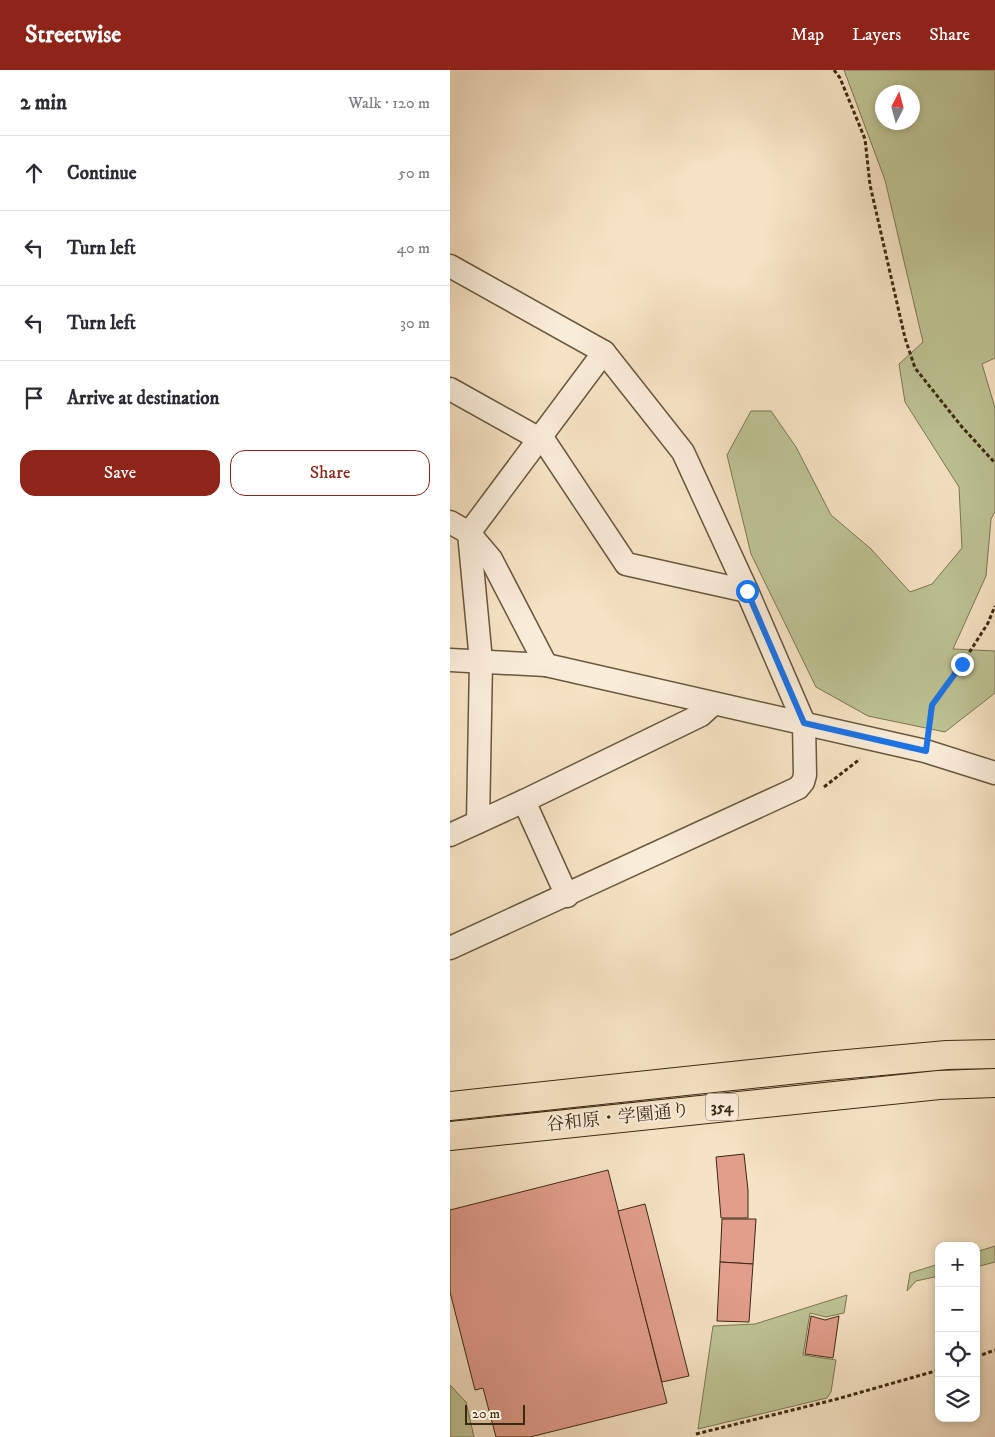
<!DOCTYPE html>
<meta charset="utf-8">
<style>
:root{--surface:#fff;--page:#f7f7f7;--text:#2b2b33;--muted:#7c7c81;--line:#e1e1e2;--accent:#8f2418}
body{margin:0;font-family:"IM FELL DW Pica","Noto Serif JP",serif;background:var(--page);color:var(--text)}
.controls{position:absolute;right:15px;bottom:15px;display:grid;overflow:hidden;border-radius:10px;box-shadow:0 2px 8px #0003}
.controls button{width:45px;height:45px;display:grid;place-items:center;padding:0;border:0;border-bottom:1px solid var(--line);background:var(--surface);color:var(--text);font:25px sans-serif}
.compass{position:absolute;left:425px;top:15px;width:45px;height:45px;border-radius:50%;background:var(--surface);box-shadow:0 2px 8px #0003;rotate:6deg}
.scale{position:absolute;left:15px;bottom:12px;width:60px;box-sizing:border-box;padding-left:5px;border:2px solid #3c2912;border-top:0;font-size:14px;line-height:18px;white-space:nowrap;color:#3c2912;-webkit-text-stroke:4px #f9ecd9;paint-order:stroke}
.stop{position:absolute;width:15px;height:15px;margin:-11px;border:4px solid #1a73e8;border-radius:50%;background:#fff}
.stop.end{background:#1a73e8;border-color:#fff;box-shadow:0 1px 5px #0008}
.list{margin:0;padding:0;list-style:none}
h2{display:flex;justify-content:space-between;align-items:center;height:65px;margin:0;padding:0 20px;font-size:21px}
h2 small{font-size:16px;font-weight:400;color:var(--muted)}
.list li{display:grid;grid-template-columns:32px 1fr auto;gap:15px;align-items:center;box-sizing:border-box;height:75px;padding:0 20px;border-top:1px solid var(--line)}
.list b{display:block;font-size:19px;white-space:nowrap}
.list em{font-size:16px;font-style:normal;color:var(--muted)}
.actions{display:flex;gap:10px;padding:15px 20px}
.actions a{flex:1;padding:11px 0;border:1px solid var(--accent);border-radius:15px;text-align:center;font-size:18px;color:var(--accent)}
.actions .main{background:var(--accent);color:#fff}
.icon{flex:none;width:28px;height:28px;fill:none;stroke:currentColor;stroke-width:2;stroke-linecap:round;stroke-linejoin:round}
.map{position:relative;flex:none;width:545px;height:1367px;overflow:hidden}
header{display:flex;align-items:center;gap:30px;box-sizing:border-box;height:70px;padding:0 25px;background:var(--accent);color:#fff}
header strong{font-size:24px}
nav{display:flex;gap:28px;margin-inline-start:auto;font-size:18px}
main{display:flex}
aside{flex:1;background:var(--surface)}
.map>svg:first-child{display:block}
.green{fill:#bdc393;stroke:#7c7652;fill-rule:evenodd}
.building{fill:#e29d8c;stroke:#3c2912}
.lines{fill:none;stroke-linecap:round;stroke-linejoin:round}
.minor-casing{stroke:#6a573e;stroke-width:25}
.trunk-casing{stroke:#3c2912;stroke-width:30}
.path{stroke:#3c2912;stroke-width:3;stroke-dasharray:4 2.5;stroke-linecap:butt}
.minor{stroke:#f9ecd9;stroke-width:22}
.trunk{stroke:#f6e2c4;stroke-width:28}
.route{stroke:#1a73e8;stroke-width:6}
.labels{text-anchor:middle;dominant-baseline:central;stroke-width:4;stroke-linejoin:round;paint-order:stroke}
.shield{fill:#f9ecd9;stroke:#75644e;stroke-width:1}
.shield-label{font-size:16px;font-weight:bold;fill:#3c2912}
.street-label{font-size:18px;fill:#3c2912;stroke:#f9ecd9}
</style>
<header>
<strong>Streetwise</strong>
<nav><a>Map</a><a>Layers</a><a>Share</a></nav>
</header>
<main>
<aside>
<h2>2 min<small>Walk · 120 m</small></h2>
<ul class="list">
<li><svg class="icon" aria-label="ahead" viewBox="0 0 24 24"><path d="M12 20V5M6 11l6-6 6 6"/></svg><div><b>Continue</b></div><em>50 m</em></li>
<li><svg class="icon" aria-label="left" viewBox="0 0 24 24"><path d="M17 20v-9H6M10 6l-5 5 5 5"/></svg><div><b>Turn left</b></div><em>40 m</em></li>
<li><svg class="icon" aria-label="left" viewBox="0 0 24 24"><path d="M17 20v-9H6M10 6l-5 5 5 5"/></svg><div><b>Turn left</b></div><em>30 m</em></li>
<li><svg class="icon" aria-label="arrive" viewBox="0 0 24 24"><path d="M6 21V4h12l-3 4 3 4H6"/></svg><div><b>Arrive at destination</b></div></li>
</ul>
<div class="actions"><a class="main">Save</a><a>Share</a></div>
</aside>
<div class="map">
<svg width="545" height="1367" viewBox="0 0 545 1367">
<rect width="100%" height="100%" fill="#f6e2c4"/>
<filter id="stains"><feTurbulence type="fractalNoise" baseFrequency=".004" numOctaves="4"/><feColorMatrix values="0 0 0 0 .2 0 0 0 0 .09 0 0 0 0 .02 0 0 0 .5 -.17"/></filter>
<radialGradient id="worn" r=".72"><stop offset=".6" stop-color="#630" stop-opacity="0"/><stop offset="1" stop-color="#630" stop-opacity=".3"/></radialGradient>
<g class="green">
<path d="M394,0H545V288L532,294L545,338V442L541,449L536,506L503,579L545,581V623L495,662L418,646L366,617L301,484L277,385L301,341H321L346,377L381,445L421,479L460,522L482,514L512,478L509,417L455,332L449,294L473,272L435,110ZM462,22V52H432V22Z"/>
<polygon points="545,1176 545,1192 526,1197 526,1182"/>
<polygon points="489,1194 489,1206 466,1211 457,1221 460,1203"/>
<polygon points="397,1225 394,1243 376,1247 360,1243 353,1285 386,1290 381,1322 377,1328 248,1359 263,1256 305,1254"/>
<polygon points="0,1315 16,1332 24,1367 0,1367"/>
</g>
<g class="building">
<polygon points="294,1084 298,1120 298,1148 271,1148 266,1087"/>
<polygon points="158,1100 217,1333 80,1367 46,1367 33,1318 25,1320 0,1222 0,1140"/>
<polygon points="195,1134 239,1306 212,1312 168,1141"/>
<polygon points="272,1149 306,1149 303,1194 270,1192"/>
<polygon points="270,1192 303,1194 299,1252 267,1251"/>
<polygon points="361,1246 375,1250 389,1246 383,1288 355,1284"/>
</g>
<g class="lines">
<defs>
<g id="minor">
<polyline points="0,196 154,282 233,382 297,521 354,653 355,705 353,712 348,718 0,878"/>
<polyline points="0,319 95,372 176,494 297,521"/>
<polyline points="0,452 19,463 31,591 28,752"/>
<polyline points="0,590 96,595 475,681 545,703"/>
<polyline points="96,595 41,489 19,463 154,282"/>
<polyline points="74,731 117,826"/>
<polyline points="0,765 74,731 251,645 263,634"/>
</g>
<g id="trunk">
<polyline points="0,1036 376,996 497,985 545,984"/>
<polyline points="0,1066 489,1015 545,1013"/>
</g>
</defs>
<use href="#minor" class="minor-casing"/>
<use href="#trunk" class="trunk-casing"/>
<g class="path">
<polyline points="384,0 390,8 415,69 420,115 455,268 465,298 512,357 545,393"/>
<polyline points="478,661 482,635 512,594 538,553 545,536"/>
<polyline points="374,717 410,689"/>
<polyline points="526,1287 545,1280"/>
<polyline points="246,1364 387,1329 489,1300"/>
</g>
<use href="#minor" class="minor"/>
<use href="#trunk" class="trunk"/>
</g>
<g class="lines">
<polyline class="route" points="297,521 354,653 476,681 482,635 512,594"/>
</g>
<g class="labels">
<rect class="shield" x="256" y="1023.5" width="32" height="27" rx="4"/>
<g class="shield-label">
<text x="272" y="1037">354</text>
</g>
<g class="street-label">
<text transform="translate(168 1048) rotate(-6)">谷和原・学園通り</text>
</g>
</g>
<rect width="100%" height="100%" filter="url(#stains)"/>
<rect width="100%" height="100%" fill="url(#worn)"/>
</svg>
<div class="controls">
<button>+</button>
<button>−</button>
<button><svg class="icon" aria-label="locate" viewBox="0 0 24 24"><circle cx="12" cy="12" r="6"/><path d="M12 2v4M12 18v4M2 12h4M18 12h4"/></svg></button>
<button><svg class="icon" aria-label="layers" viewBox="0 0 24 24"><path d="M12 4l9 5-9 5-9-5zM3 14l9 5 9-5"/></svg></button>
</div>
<svg class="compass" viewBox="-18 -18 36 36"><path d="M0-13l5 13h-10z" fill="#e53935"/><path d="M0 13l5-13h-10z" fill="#7c7c81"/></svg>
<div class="scale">20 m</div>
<div class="stop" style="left:297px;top:521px"></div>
<div class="stop end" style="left:512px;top:594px"></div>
</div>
</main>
